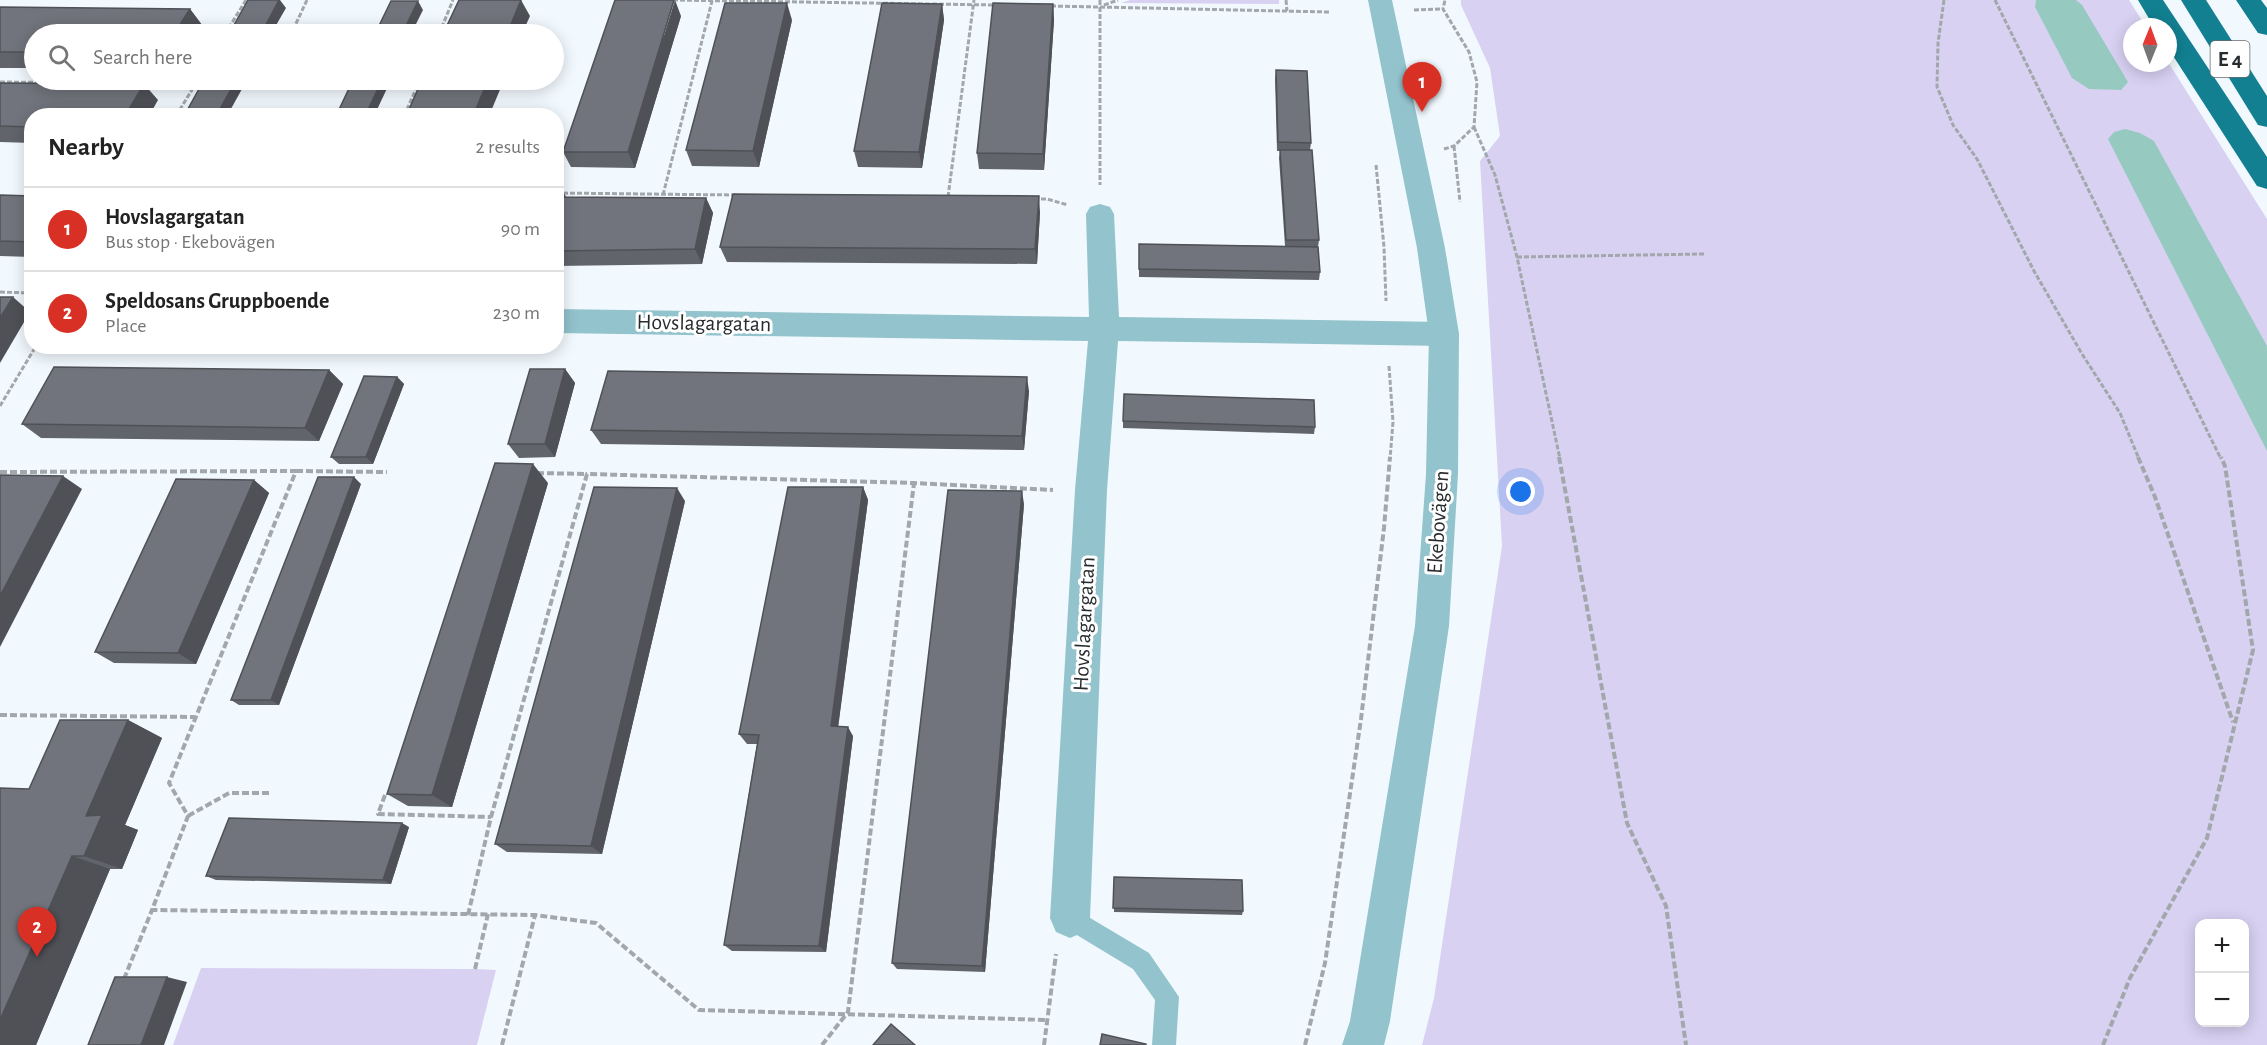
<!DOCTYPE html>
<meta charset="utf-8">
<style>
:root{--surface:#fff;--page:#f6f6f6;--text:#222;--muted:#767676;--line:#e0e0e0;--accent:#d93025}
body{margin:0;font-family:"Alegreya Sans",sans-serif;background:var(--page);color:var(--text)}
.controls{position:absolute;right:18px;bottom:18px;display:grid;overflow:hidden;border-radius:12px;box-shadow:0 3px 15px #0003}
.controls button{width:54px;height:54px;display:grid;place-items:center;padding:0;border:0;border-bottom:2px solid var(--line);background:var(--surface);color:var(--text);font:30px sans-serif}
.compass{position:absolute;left:2123px;top:18px;width:54px;height:54px;border-radius:50%;background:var(--surface);box-shadow:0 3px 15px #0003;rotate:1deg}
.you{position:absolute;left:1521px;top:492px;width:21px;height:21px;margin:-15px;border:4px solid #fff;border-radius:50%;background:#1a73e8;box-shadow:0 0 0 9px #1a73e833}
.badge{display:grid;place-items:center;width:39px;height:39px;border-radius:50%;background:var(--accent);color:#fff;font-size:20px;font-weight:700}
.pin{position:absolute;translate:-50% -50px;filter:drop-shadow(0 2px 3px #0008)}
.pin::after{content:'';position:absolute;top:32px;width:21px;height:18px;background:inherit;clip-path:polygon(0 0,100% 0,50% 100%)}
.list{margin:0;padding:0;list-style:none}
h2{display:flex;justify-content:space-between;align-items:center;height:78px;margin:0;padding:0 24px;font-size:26px}
h2 small{font-size:20px;font-weight:400;color:var(--muted)}
.list li{display:grid;grid-template-columns:39px 1fr auto;gap:18px;align-items:center;box-sizing:border-box;height:84px;padding:0 24px;border-top:2px solid var(--line)}
.list b{display:block;font-size:22px;white-space:nowrap}
.list p{margin:0;font-size:20px;white-space:nowrap;color:var(--muted)}
.list em{font-size:20px;font-style:normal;color:var(--muted)}
.icon{flex:none;width:33px;height:33px;fill:none;stroke:currentColor;stroke-width:2;stroke-linecap:round;stroke-linejoin:round}
.map{position:relative;flex:none;width:2267px;height:1045px;overflow:hidden}
.search{position:absolute;background:var(--surface);box-shadow:0 3px 15px #0003;left:24px;top:24px;width:540px;height:66px;display:flex;align-items:center;gap:15px;box-sizing:border-box;padding:0 21px;border-radius:33px;color:var(--muted);font-size:22px}
.panel{position:absolute;background:var(--surface);box-shadow:0 3px 15px #0003;left:24px;top:108px;width:540px;height:246px;border-radius:24px}
.map>svg:first-child{display:block}
.green{fill:#d8d1f2;fill-rule:evenodd}
.water{fill:#96cac1}
.lines{fill:none;stroke-linecap:round;stroke-linejoin:round}
.path-far1{stroke:#a1a7ab;stroke-width:3;stroke-dasharray:5 2;stroke-linecap:butt}
.path{stroke:#a1a7ab;stroke-width:4;stroke-dasharray:7 3;stroke-linecap:butt}
.service{fill:#93c3cd;fill-rule:evenodd}
.minor{fill:#93c3cd;fill-rule:evenodd}
.tertiary{fill:#93c3cd;fill-rule:evenodd}
.motorway{fill:#128091;fill-rule:evenodd}
.wall{fill:#61646b}
.shaded-wall{fill:#4f5157}
.building{fill:#71747c;stroke:#4f5157;stroke-width:1.5}
.labels{text-anchor:middle;dominant-baseline:central;stroke-width:6;stroke-linejoin:round;paint-order:stroke}
.shield{fill:#fff;stroke:#686b6d;stroke-width:1.5}
.shield-label{font-size:21px;font-weight:bold;fill:#282c2e}
.street-label{font-size:22px;fill:#282c2e;stroke:#fff}
</style>
<div class="map">
<svg width="2267" height="1045" viewBox="0 0 2267 1045">
<rect width="100%" height="100%" fill="#f2f9fe"/>
<g class="green">
<polygon points="1130,0 1279,0 1279,4 1121,3"/>
<path d="M1461,0H2129L2146,27H2132V63L2168,62L2267,219V1045H1422L1434,998L1502,546L1480,161L1500,136L1490,68L1461,5ZM2200,924H2244V1022H2200Z"/>
<polygon points="201,968 475,969 496,970 477,1045 173,1045"/>
</g>
<g class="water">
<polygon points="2036,0 2076,0 2082,5 2128,82 2121,90 2089,89 2072,78 2035,7"/>
<polygon points="2125,129 2140,133 2154,141 2267,346 2267,451 2108,139 2114,132"/>
</g>
<g class="lines">
<g class="path-far1">
<polyline points="673,0 995,5"/>
<polyline points="1100,0 1100,185"/>
<polyline points="1286,0 1287,11"/>
<polyline points="1944,0 1938,43 1937,87 1953,125 1977,159 2034,271 2082,354 2120,413 2139,459"/>
<polyline points="1995,0 2221,459"/>
<polyline points="1104,5 1118,0"/>
<polyline points="1051,6 1329,12"/>
<polyline points="1414,10 1443,9"/>
<polyline points="293,30 307,0"/>
<polyline points="225,34 246,0"/>
<polyline points="439,34 453,0"/>
<polyline points="0,82 195,84"/>
<polyline points="176,116 198,80"/>
<polyline points="404,116 420,80"/>
<polyline points="1474,127 1495,175 1517,257 1560,459"/>
<polyline points="1454,146 1460,202"/>
<polyline points="1444,149 1454,146 1474,127 1477,82 1469,52 1443,9 1445,0"/>
<polyline points="1376,165 1384,247 1386,301"/>
<polyline points="556,193 736,195"/>
<polyline points="663,195 712,1"/>
<polyline points="948,197 974,0"/>
<polyline points="1034,199 1047,199 1068,205"/>
<polyline points="1517,257 1704,254"/>
<polyline points="0,292 32,293"/>
<polyline points="1389,366 1393,422 1390,459"/>
<polyline points="0,406 36,346"/>
</g>
<g class="path">
<polyline points="1559,457 1627,823 1666,906 1686,1045"/>
<polyline points="2138,457 2155,497 2233,722"/>
<polyline points="296,471 387,472"/>
<polyline points="0,472 296,471 169,783 188,816 152,910 535,915 596,923 699,1010 1048,1020"/>
<polyline points="537,473 587,474"/>
<polyline points="0,715 194,717"/>
<polyline points="385,795 378,814 491,817"/>
<polyline points="188,816 229,793 272,793"/>
<polyline points="468,915 491,817 587,474 914,483 1053,490"/>
<polyline points="475,969 488,914"/>
<polyline points="124,979 152,910"/>
<polyline points="502,1045 535,915"/>
<polyline points="822,1045 848,1012 914,483"/>
<polyline points="1044,1045 1056,954"/>
<polyline points="1305,1045 1325,963 1361,719 1384,528 1390,457"/>
<polyline points="2103,1045 2130,978 2207,838 2253,650 2225,466 2221,457"/>
</g>
<polygon class="service" points="1070,906 1149,953 1179,997 1176,1045 1152,1045 1155,1000 1133,969 1062,926 1058,918 1062,910"/>
<polygon class="minor" points="1100,204 1110,207 1114,214 1119,317 1444,322 1455,326 1459,334 1455,342 1444,346 1118,341 1107,490 1090,918 1084,932 1070,938 1056,932 1050,918 1075,490 1088,341 556,333 556,309 1089,317 1086,214 1090,207"/>
<polygon class="tertiary" points="1368,0 1392,0 1445,248 1459,334 1458,474 1449,626 1390,1021 1384,1045 1342,1045 1350,1021 1415,626 1426,474 1429,334 1417,248"/>
<g class="motorway">
<polygon points="2138,0 2163,0 2267,157 2267,189 2257,186 2168,48 2168,27 2154,27"/>
<polygon points="2181,0 2206,0 2267,96 2267,127 2258,125"/>
<polygon points="2236,0 2261,0 2267,8 2267,35 2258,33"/>
</g>
</g>
<g class="wall">
<polygon points="942,4 944,20 922,168 858,167 854,151"/>
<polygon points="1053,4 1054,20 1044,170 979,169 977,153"/>
<polygon points="0,7 190,9 202,25 197,34 34,34 34,68 0,68"/>
<polygon points="681,16 635,168 571,167 563,152"/>
<polygon points="792,20 759,167 692,166 686,150"/>
<polygon points="1276,70 1311,143 1310,150 1319,240 1318,247 1320,272 1319,280 1139,277 1139,244 1285,246 1279,158 1280,151 1277,151 1275,79"/>
<polygon points="0,83 158,100 32,116 32,143 0,142"/>
<polygon points="556,188 561,188 566,197 706,198 713,213 702,264 556,266"/>
<polygon points="0,195 32,196 32,257 0,256"/>
<polygon points="1040,212 1037,264 727,262 720,247"/>
<polygon points="565,369 575,383 555,457 519,458 508,444"/>
<polygon points="329,370 343,384 319,441 41,438 22,424"/>
<polygon points="397,377 404,384 373,464 339,464 331,457"/>
<polygon points="1029,391 1024,450 601,444 591,430"/>
<polygon points="1123,421 1315,427 1314,434 1123,428"/>
<polygon points="254,480 269,493 196,664 114,663 95,652"/>
<polygon points="548,483 452,807 408,806 387,794"/>
<polygon points="361,484 279,705 239,705 231,700"/>
<polygon points="863,487 868,500 838,726 853,736 826,952 732,951 724,945 757,744 747,744 739,734"/>
<polygon points="685,501 602,854 507,852 495,844"/>
<polygon points="1024,504 985,972 897,969 892,963"/>
<polygon points="128,720 162,738 125,825 138,830 122,869 110,869 36,1045 0,1045 29,789"/>
<polygon points="409,827 391,884 216,880 206,876"/>
<polygon points="1114,877 1243,911 1242,915 1114,912"/>
</g>
<g class="shaded-wall">
<polygon points="279,0 280,0 286,8 271,34 261,34"/>
<polygon points="521,0 530,16 522,34 507,34"/>
<polygon points="675,0 681,16 635,168 628,152"/>
<polygon points="418,1 423,10 411,34 402,34"/>
<polygon points="787,3 792,20 759,167 753,151"/>
<polygon points="942,4 944,20 922,168 919,152"/>
<polygon points="1053,4 1054,20 1044,170 1043,154"/>
<polygon points="190,9 202,25 197,34 174,34"/>
<polygon points="236,80 247,80 227,116 216,116"/>
<polygon points="382,80 391,80 374,116 365,116"/>
<polygon points="488,80 504,80 489,116 473,116"/>
<polygon points="144,84 158,100 149,116 125,116"/>
<polygon points="561,188 569,203 558,197"/>
<polygon points="1039,196 1040,212 1037,264 1035,249"/>
<polygon points="706,198 713,213 702,264 695,249"/>
<polygon points="13,297 30,312 0,363 0,318"/>
<polygon points="565,369 575,383 555,457 545,444"/>
<polygon points="329,370 343,384 319,441 305,428"/>
<polygon points="397,377 404,384 373,464 366,457"/>
<polygon points="1027,377 1029,391 1024,450 1022,436"/>
<polygon points="533,464 548,483 452,807 432,795"/>
<polygon points="63,476 82,489 0,647 0,596"/>
<polygon points="354,477 361,484 279,705 271,700"/>
<polygon points="254,480 269,493 196,664 178,653"/>
<polygon points="863,487 868,500 837,736 831,726"/>
<polygon points="677,488 685,501 602,854 591,846"/>
<polygon points="1022,491 1024,504 985,972 982,966"/>
<polygon points="128,720 162,738 125,825 138,830 122,869 84,856 86,816"/>
<polygon points="848,727 853,736 826,952 819,946"/>
<polygon points="402,823 409,827 391,884 383,880"/>
<polygon points="72,856 110,869 36,1045 0,1045 0,1020"/>
<polygon points="167,977 187,982 164,1045 141,1045"/>
</g>
<g class="building">
<polygon points="248,0 279,0 261,34 229,34"/>
<polygon points="459,0 521,0 507,34 443,34"/>
<polygon points="615,0 674,0 628,152 563,152"/>
<polygon points="391,1 418,1 402,34 375,34"/>
<polygon points="725,3 787,3 753,151 686,150"/>
<polygon points="882,3 942,4 919,152 854,151"/>
<polygon points="993,3 1053,4 1043,154 977,153"/>
<polygon points="0,7 190,9 174,34 34,34 34,52 0,52"/>
<polygon points="1276,70 1307,71 1311,143 1278,142"/>
<polygon points="204,80 236,80 216,116 184,116"/>
<polygon points="353,80 382,80 365,116 336,116"/>
<polygon points="422,80 488,80 473,116 406,116"/>
<polygon points="0,83 144,84 125,116 32,116 32,127 0,126"/>
<polygon points="1280,150 1312,150 1319,240 1286,240"/>
<polygon points="556,188 561,188 558,197 706,198 695,249 556,251"/>
<polygon points="733,194 1039,196 1035,249 720,247"/>
<polygon points="0,195 32,196 32,242 0,241"/>
<polygon points="1139,244 1318,247 1320,272 1139,269"/>
<polygon points="0,297 13,297 0,318"/>
<polygon points="54,367 329,370 305,428 22,424"/>
<polygon points="530,369 565,369 545,444 508,444"/>
<polygon points="608,371 1027,377 1022,436 591,430"/>
<polygon points="364,376 397,377 366,457 331,457"/>
<polygon points="1124,394 1314,400 1315,427 1123,421"/>
<polygon points="495,463 533,464 432,795 387,794"/>
<polygon points="0,475 63,476 0,596"/>
<polygon points="318,477 354,477 271,700 231,700"/>
<polygon points="176,479 254,480 178,653 95,652"/>
<polygon points="594,487 677,488 591,846 495,844"/>
<polygon points="788,487 863,487 831,726 848,727 819,946 724,945 759,735 739,734"/>
<polygon points="948,490 1022,491 982,966 892,963"/>
<polygon points="60,720 128,720 86,816 102,815 84,856 72,856 0,1020 0,788 29,789"/>
<polygon points="229,818 402,823 383,880 206,876"/>
<polygon points="1114,877 1242,880 1243,911 1113,908"/>
<polygon points="115,977 167,977 141,1045 88,1045"/>
<polygon points="891,1024 915,1045 873,1045"/>
<polygon points="1102,1034 1146,1044 1146,1045 1100,1045"/>
</g>
<g class="labels">
<rect class="shield" x="2210.5" y="41" width="39" height="36" rx="4.5"/>
<g class="shield-label">
<text x="2230" y="59">E 4</text>
</g>
<g class="street-label">
<text transform="translate(704 323) rotate(1)">Hovslagargatan</text>
<text transform="translate(1438 522) rotate(-86)">Ekebovägen</text>
<text transform="translate(1084 624) rotate(-87)">Hovslagargatan</text>
</g>
</g>
</svg>
<div class="controls">
<button>+</button>
<button>−</button>
</div>
<svg class="compass" viewBox="-18 -18 36 36"><path d="M0-13l5 13h-10z" fill="#e53935"/><path d="M0 13l5-13h-10z" fill="#767676"/></svg>
<div class="you"></div>
<div class="pin badge" style="left:1422px;top:112px">1</div>
<div class="pin badge" style="left:37px;top:957px">2</div>
<div class="search"><svg class="icon" aria-label="search" viewBox="0 0 24 24"><circle cx="10" cy="10" r="6"/><path d="M15 15l6 6"/></svg>Search here</div>
<section class="panel">
<h2>Nearby<small>2 results</small></h2>
<ul class="list">
<li><span class="badge">1</span><div><b>Hovslagargatan</b><p>Bus stop · Ekebovägen</p></div><em>90 m</em></li>
<li><span class="badge">2</span><div><b>Speldosans Gruppboende</b><p>Place</p></div><em>230 m</em></li>
</ul>
</section>
</div>
